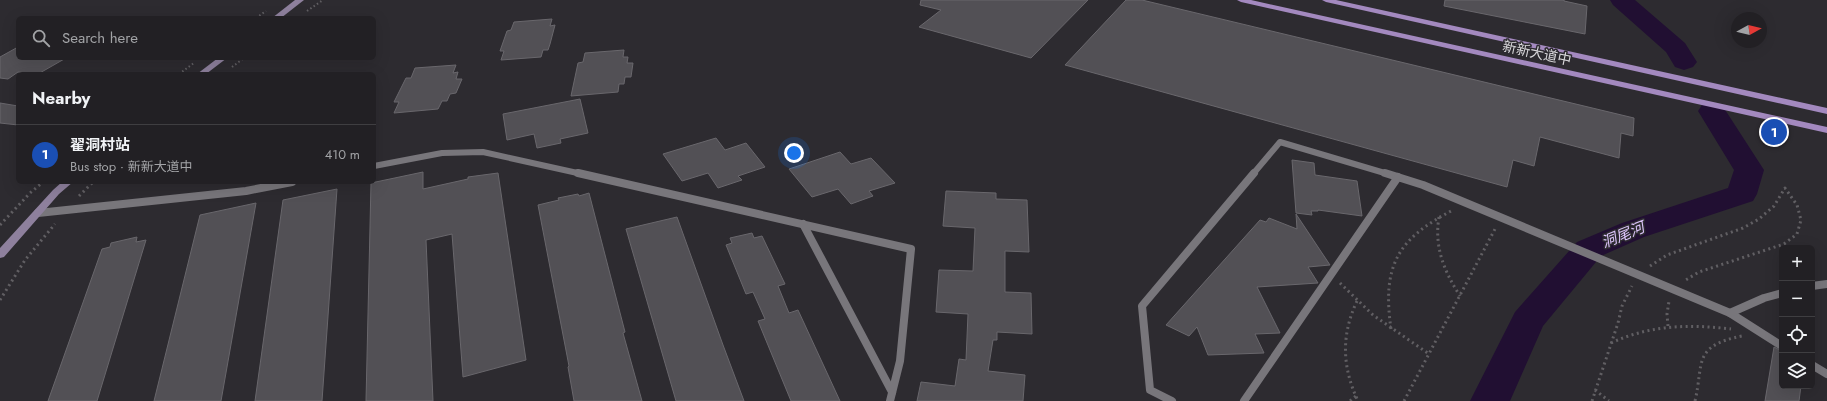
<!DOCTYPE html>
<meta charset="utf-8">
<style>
:root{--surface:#222024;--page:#2a282c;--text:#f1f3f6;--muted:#a2a3a6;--line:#3f3e41;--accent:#2cd884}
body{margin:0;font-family:Jost,"Noto Sans SC",sans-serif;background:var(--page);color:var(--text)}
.controls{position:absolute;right:12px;bottom:12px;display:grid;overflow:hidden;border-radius:6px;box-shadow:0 4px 16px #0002}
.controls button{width:36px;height:36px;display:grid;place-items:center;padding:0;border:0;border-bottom:1px solid var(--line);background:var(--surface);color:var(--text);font:20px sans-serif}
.compass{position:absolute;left:1731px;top:12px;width:36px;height:36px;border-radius:50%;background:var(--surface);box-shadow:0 4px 16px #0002;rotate:82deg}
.you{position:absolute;left:794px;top:153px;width:14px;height:14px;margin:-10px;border:3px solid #fff;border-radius:50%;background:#1a73e8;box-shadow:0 0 0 6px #1a73e833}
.badge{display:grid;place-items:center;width:26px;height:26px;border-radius:50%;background:var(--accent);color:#fff;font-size:13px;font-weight:700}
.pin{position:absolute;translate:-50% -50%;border:2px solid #fff;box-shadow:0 1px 4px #0006}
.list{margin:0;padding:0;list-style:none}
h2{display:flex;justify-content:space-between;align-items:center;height:52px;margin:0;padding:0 16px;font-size:17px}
h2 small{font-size:13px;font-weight:400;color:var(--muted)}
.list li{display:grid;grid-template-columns:26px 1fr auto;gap:12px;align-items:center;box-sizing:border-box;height:60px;padding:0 16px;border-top:1px solid var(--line)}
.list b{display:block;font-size:15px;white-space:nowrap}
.list p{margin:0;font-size:13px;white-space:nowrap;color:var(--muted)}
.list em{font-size:13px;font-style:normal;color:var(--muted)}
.icon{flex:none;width:22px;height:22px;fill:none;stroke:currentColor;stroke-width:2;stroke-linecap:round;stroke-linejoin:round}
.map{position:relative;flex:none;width:1827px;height:401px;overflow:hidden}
.search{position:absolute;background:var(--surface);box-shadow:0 4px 16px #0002;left:16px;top:16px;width:360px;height:44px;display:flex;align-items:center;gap:10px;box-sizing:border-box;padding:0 14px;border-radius:6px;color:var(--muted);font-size:15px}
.panel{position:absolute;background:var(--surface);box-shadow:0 4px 16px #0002;left:16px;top:72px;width:360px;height:112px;border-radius:6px}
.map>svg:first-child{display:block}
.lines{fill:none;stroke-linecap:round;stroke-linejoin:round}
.river{fill:#210f32;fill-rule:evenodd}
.building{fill:#525055;stroke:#69676c}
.path-far1{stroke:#615f63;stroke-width:2;stroke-dasharray:1.5 2.5;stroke-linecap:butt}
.path{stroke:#615f63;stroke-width:3;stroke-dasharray:2 3.5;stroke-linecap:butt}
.lane-far1{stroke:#78767b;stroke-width:6}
.lane{stroke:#78767b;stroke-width:8}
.secondary{fill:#8e809d;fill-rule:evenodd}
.primary{fill:#a389bf;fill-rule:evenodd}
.labels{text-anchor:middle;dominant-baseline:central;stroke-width:3;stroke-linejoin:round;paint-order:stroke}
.street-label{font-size:14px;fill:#d9d8db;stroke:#2d2b30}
.water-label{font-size:15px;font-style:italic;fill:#dcc4fa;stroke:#2d2b30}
</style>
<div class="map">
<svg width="1827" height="401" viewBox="0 0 1827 401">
<rect width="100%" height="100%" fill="#2d2b30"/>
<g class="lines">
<g class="river">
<polygon points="1610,0 1635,0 1685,43 1697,62 1693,67 1684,70 1675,67 1666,52 1613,5"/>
<polygon points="1712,103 1722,105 1764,170 1757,194 1753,201 1644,237 1601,256 1543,326 1510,401 1470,401 1515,312 1577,242 1622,223 1728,188 1734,170 1698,111 1702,105"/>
</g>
</g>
<g class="building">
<polygon points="921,0 1088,0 1031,58 919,27 941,10 920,5"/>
<polygon points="1126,0 1142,0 1634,118 1633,136 1621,133 1619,158 1540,137 1534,166 1513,160 1507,187 1065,65"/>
<polygon points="1445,0 1564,0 1564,1 1587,6 1585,34 1444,6"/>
<polygon points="552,19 550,26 555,25 550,44 548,50 543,50 541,57 501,60 504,51 500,51 507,31 511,30 514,22"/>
<polygon points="18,47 18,58 66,58 38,74 18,72 8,79 0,78 0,57"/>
<polygon points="624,50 623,57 628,57 627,63 633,63 631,77 625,77 624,84 619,84 618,92 571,96 578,63 583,62 585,53"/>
<polygon points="456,65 453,73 458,72 456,79 462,79 456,93 450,94 447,101 442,101 438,109 394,113 399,102 394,102 406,78 411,78 415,68"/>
<polygon points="580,99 588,133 560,139 561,143 537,148 534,134 507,140 503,114"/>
<polygon points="0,103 18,106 18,125 0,123"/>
<polygon points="716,138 725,150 746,143 765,167 738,176 742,180 718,188 708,173 682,181 663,154"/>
<polygon points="840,152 851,164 871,158 895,183 869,191 873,196 851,204 838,189 812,197 789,169"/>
<polygon points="1292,160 1314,163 1315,175 1357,181 1362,216 1318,210 1318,211 1311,211 1312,215 1296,213"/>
<polygon points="423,172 423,189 468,179 468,177 498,173 526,360 463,377 452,234 426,240 433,401 366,401 371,183"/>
<polygon points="337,189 322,401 255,401 283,200"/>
<polygon points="946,191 996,193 996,199 1027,200 1029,252 1005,251 1005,292 1031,293 1032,334 997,332 997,340 993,340 988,371 1025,375 1023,401 917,401 921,382 955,386 959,359 966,360 968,314 936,312 939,270 973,271 975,228 943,226"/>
<polygon points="589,193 625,332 623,333 642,401 574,401 568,367 569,366 538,205 559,200 558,198 578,194 579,196"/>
<polygon points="256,203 221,401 154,401 200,215"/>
<polygon points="1296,214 1330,265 1308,267 1318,283 1257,287 1280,333 1255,334 1264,353 1208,355 1197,327 1189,336 1166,325 1260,220 1266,222 1269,218 1297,229"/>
<polygon points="677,217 723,345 744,401 676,401 626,229"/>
<polygon points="752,233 754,238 762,236 785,284 778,286 789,313 798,310 840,401 791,401 758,321 765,319 753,292 746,294 726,245 732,243 730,238"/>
<polygon points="137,237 136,242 146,240 97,401 48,401 102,249 110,247 111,243"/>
<polygon points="1774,347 1782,351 1782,386 1801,386 1799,401 1765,401"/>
</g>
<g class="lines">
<g class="path-far1">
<polyline points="307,11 323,0"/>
<polyline points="256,18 266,11"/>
<polyline points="232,67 244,58"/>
<polyline points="179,74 194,63"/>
</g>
<g class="path">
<polyline points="79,196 93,182"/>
<path d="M1439,217C1434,247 1444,271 1460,296"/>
<polyline points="0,225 30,193 43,182"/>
<polyline points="1650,266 1667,255 1743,228 1759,219 1774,206 1785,188 1797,205 1801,220 1797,234 1784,244 1699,272 1684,281"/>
<polyline points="1340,283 1373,315 1429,354"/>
<polyline points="0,300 25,260 55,224"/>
<path d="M1357,301C1341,335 1342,367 1358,401"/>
<polyline points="1668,326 1667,314 1669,301"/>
<path d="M1391,329C1382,266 1397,239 1453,210"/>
<path d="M1611,343C1650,325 1689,324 1731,329"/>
<polyline points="1595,390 1609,401"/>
<polyline points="1350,401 1356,396"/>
<polyline points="1404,401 1495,229"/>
<polyline points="1592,401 1618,323 1622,306 1632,286"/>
<path d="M1695,401C1704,363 1692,346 1742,336"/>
</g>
<g class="lane-far1">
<polyline points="374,166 442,153 483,152 582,174"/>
<polyline points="1253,174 1280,142 1388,174"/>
</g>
<g class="lane">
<polyline points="578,173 911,249 900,361 890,401"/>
<polyline points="1385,173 1423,185 1730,313 1782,346"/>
<polyline points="38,213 246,191 292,182"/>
<polyline points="803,224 892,392"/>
<polyline points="1812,286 1827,284"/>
<polyline points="1730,313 1764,298 1782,293"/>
<polyline points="1812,365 1827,374"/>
<polyline points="1172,401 1150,390 1142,306 1254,173"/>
<polyline points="1244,401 1398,177"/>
</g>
<g class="secondary">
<polygon points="295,0 304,0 281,18 272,18"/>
<polygon points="218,58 227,58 206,74 197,74"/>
<polygon points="62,182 73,182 59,194 4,257 0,258 0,248 53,190"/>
</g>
<g class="primary">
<polygon points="1237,0 1251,0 1827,127 1827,133 1241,2"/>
<polygon points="1322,0 1336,0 1827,108 1827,114 1326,2"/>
</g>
</g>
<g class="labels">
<g class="street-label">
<text transform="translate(1537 53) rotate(12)">新新大道中</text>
</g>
<g class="water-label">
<text transform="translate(1623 235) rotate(-22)">洞尾河</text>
</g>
</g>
</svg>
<div class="controls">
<button>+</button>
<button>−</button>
<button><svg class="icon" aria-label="locate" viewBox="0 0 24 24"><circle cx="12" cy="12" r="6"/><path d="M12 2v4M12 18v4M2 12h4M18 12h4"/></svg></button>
<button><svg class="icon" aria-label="layers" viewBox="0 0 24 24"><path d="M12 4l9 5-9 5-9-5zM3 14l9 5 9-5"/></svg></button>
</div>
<svg class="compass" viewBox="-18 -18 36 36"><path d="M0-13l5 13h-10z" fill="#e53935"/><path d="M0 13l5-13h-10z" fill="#a2a3a6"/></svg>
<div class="you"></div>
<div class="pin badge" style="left:1774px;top:132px;background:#1a4fb4">1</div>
<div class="search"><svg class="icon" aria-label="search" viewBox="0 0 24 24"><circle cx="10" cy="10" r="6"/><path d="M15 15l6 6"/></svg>Search here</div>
<section class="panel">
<h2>Nearby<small></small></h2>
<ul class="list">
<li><span class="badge" style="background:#1a4fb4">1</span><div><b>翟洞村站</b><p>Bus stop · 新新大道中</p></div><em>410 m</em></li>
</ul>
</section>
</div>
